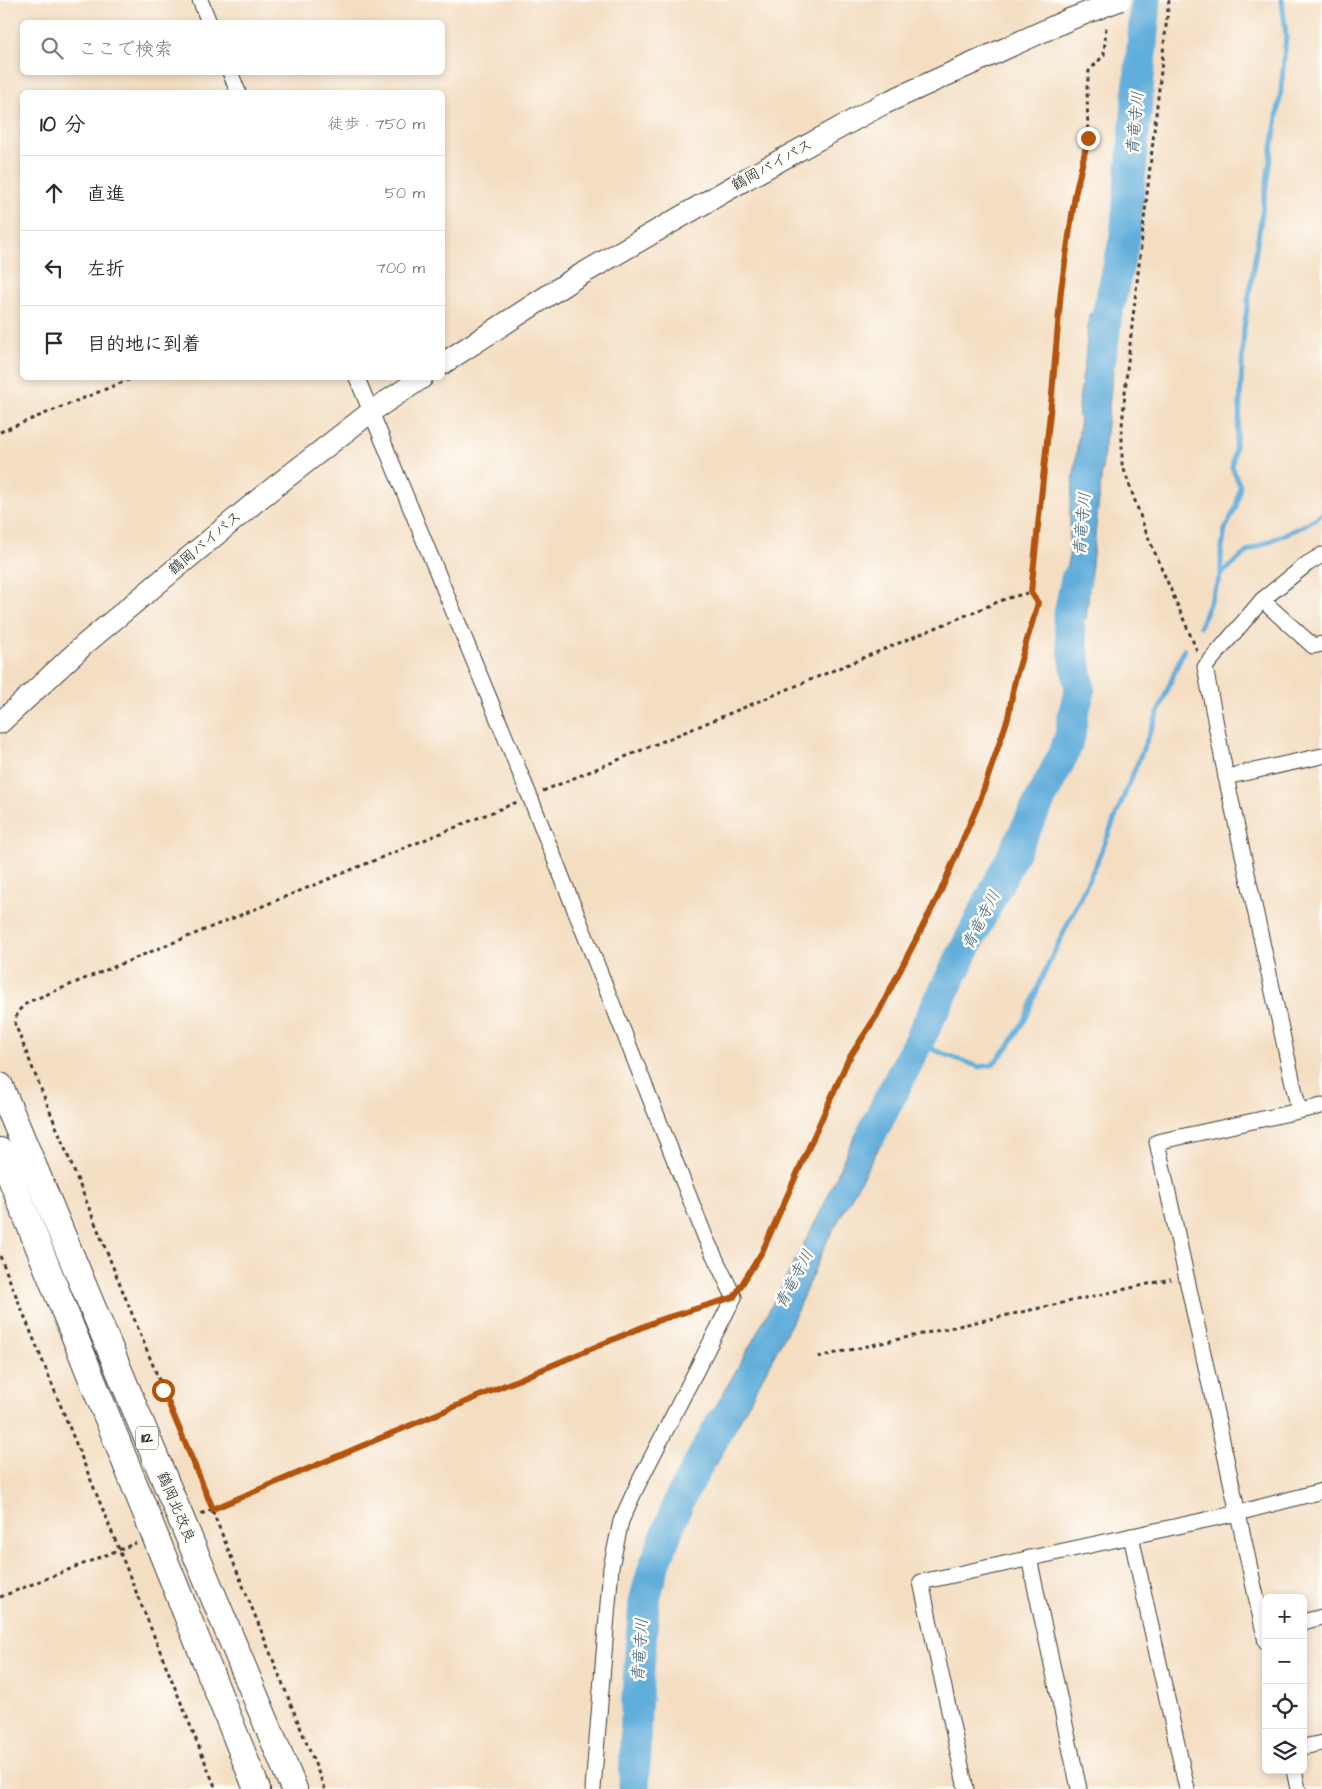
<!DOCTYPE html>
<html lang="ja">
<meta charset="utf-8">
<style>
:root{--surface:#fff;--page:#f7f7f7;--text:#2b2b33;--muted:#7c7c81;--line:#e1e1e2}
body{margin:0;font-family:"Architects Daughter","Klee One",sans-serif;background:var(--page);color:var(--text)}
.controls{position:absolute;right:15px;bottom:15px;display:grid;overflow:hidden;border-radius:8px;box-shadow:0 2px 8px #0003}
.controls button{width:45px;height:45px;display:grid;place-items:center;padding:0;border:0;border-bottom:1px solid var(--line);background:var(--surface);color:var(--text);font:25px sans-serif}
.stop{position:absolute;width:15px;height:15px;margin:-11px;border:4px solid #b45309;border-radius:50%;background:#fff}
.stop.end{background:#b45309;border-color:#fff;box-shadow:0 1px 5px #0008}
.list{margin:0;padding:0;list-style:none}
h2{display:flex;justify-content:space-between;align-items:center;height:65px;margin:0;padding:0 20px;font-size:21px}
h2 small{font-size:16px;font-weight:400;color:var(--muted)}
.list li{display:grid;grid-template-columns:32px 1fr auto;gap:15px;align-items:center;box-sizing:border-box;height:75px;padding:0 20px;border-top:1px solid var(--line)}
.list b{display:block;font-size:19px;white-space:nowrap}
.list em{font-size:16px;font-style:normal;color:var(--muted)}
.icon{flex:none;width:28px;height:28px;fill:none;stroke:currentColor;stroke-width:2;stroke-linecap:round;stroke-linejoin:round}
.map{position:relative;flex:none;width:1322px;height:1789px;overflow:hidden}
.search{position:absolute;background:var(--surface);box-shadow:0 2px 8px #0003;left:20px;top:20px;width:425px;height:55px;display:flex;align-items:center;gap:12px;box-sizing:border-box;padding:0 18px;border-radius:8px;color:var(--muted);font-size:19px}
.panel{position:absolute;background:var(--surface);box-shadow:0 2px 8px #0003;left:20px;top:90px;width:425px;height:290px;border-radius:8px}
.map>svg:first-child{display:block}
.water{fill:#62aedb;stroke:#3f657c}
.lines{fill:none;stroke-linecap:round;stroke-linejoin:round}
.stream{stroke:#62aedb;stroke-width:5}
.river{stroke:#62aedb;stroke-width:31}
.street-casing{stroke:#3c3935;stroke-width:17}
.secondary-casing{stroke:#3c3935;stroke-width:23}
.highway-casing{stroke:#3c3935;stroke-width:28}
.path{stroke:#3c3935;stroke-width:3;stroke-dasharray:4 4;stroke-linecap:butt}
.street{stroke:#fff;stroke-width:15}
.secondary{stroke:#fff;stroke-width:21}
.highway{stroke:#fff;stroke-width:26}
.secondary-bridge-casing{stroke:#3c3935;stroke-width:23;stroke-linecap:butt}
.secondary-bridge{stroke:#fff;stroke-width:21}
.route{stroke:#b45309;stroke-width:6}
.labels{text-anchor:middle;dominant-baseline:central;stroke-width:5;stroke-linejoin:round;paint-order:stroke}
.shield{fill:#fdfcf7;stroke:#605f5e;stroke-width:1}
.shield-label{font-size:14px;font-weight:bold;fill:#1c1c1c}
.street-label{font-size:15px;fill:#1c1c1c;stroke:#fdfcf7}
.water-label{font-size:16px;font-style:italic;fill:#3c5e72;stroke:#fdfcf7}
</style>
<div class="map">
<svg width="1322" height="1789" viewBox="0 0 1322 1789">
<rect width="100%" height="100%" fill="#fdfcf7"/>
<filter id="ink" filterUnits="userSpaceOnUse"><feTurbulence type="fractalNoise" baseFrequency=".02" numOctaves="2"/><feDisplacementMap in="SourceGraphic" scale="10" xChannelSelector="R" yChannelSelector="G"/><feConvolveMatrix kernelMatrix="1 2 1 2 8 2 1 2 1" color-interpolation-filters="sRGB"/></filter>
<filter id="wash" filterUnits="userSpaceOnUse"><feTurbulence type="fractalNoise" baseFrequency=".0096" numOctaves="4" result="noise"/><feDisplacementMap in="SourceGraphic" scale="20" xChannelSelector="R" yChannelSelector="G"/><feGaussianBlur stdDeviation="1.12" result="paint"/><feColorMatrix in="noise" values="0 0 0 0 0 0 0 0 0 0 0 0 0 0 0 0 0 1.4 0 .05"/><feComposite in="paint" operator="in"/></filter>
<g filter="url(#wash)">
<rect width="100%" height="100%" fill="#f4dec2"/>
<g class="water">
<polygon points="1089,314 1119,314 1086,619 1060,619 1063,584 1069,555 1070,508 1080,423 1078,407 1085,360"/>
<polygon points="879,1092 891,1095 902,1101 886,1135 827,1241 792,1322 715,1467 692,1454 706,1424 757,1333 822,1209 849,1147"/>
</g>
<g class="lines">
<g class="stream">
<polyline points="1221,574 1248,551 1303,526 1322,514"/>
<polyline points="1200,626 1221,574 1221,554 1225,529 1236,507 1240,486 1232,467 1239,420 1244,328 1281,91 1286,36 1282,0"/>
<polyline points="918,1044 979,1067 992,1065 1008,1047 1026,1018 1041,980 1097,862 1184,649"/>
</g>
<g class="river">
<polyline points="1101,358 1107,315 1125,237 1146,0"/>
<polyline points="872,1133 1064,753 1070,736 1073,714 1080,691 1068,619 1076,579"/>
<polyline points="634,1789 636,1711 644,1602 652,1572 680,1498 722,1421"/>
</g>
</g>
</g>
<g filter="url(#ink)">
<g class="lines">
<defs>
<g id="street">
<polyline points="200,0 209,22"/>
<polyline points="230,72 238,92"/>
<polyline points="357,378 530,797 706,1239 734,1297 637,1486 621,1521 611,1567 593,1789"/>
<polyline points="1262,600 1313,646 1322,644"/>
<polyline points="1226,777 1322,756"/>
<polyline points="1299,1111 1226,777 1205,667 1262,600 1307,564 1322,555"/>
<polyline points="1131,1536 1187,1789"/>
<polyline points="1029,1558 1079,1789"/>
<polyline points="1303,1622 1322,1617"/>
<polyline points="1266,1642 1157,1142 1322,1106"/>
<polyline points="1303,1747 1322,1743"/>
<polyline points="1294,1770 1298,1789"/>
<polyline points="966,1789 921,1582 1238,1513 1322,1491"/>
</g>
<g id="secondary">
<polyline points="442,364 575,278 748,178 881,105 1068,20"/>
<polyline points="0,723 85,644 259,499 372,411 422,378"/>
</g>
<g id="highway">
<polyline points="0,1086 294,1789"/>
<polyline points="0,1151 257,1789"/>
</g>
</defs>
<use href="#street" class="street-casing"/>
<use href="#secondary" class="secondary-casing"/>
<use href="#highway" class="highway-casing"/>
<g class="path">
<polyline points="1169,0 1127,370 1122,426 1122,464 1146,532 1198,653"/>
<polyline points="0,432 133,378"/>
<polyline points="543,791 1005,599 1031,592"/>
<polyline points="0,1256 216,1789"/>
<polyline points="743,1283 762,1252 848,1060 877,1015 939,893 980,800 1008,718 1015,680 1038,603 1031,592 1052,394 1061,290 1075,195 1088,138 1087,87 1089,71 1104,55 1106,26"/>
<polyline points="818,1357 1171,1279"/>
<polyline points="201,1514 659,1321 713,1304"/>
<polyline points="0,1597 136,1543"/>
<path d="M325,1789C223,1534 117,1280 15,1024L17,1012L28,1002L517,802"/>
</g>
<use href="#street" class="street"/>
<use href="#secondary" class="secondary"/>
<use href="#highway" class="highway"/>
<defs>
<polyline id="secondary-bridge" points="1068,20 1120,0"/>
</defs>
<use href="#secondary-bridge" class="secondary-bridge-casing"/>
<use href="#secondary-bridge" class="secondary-bridge"/>
</g>
</g>
<g class="lines" filter="url(#ink)">
<polyline class="route" points="163,1390 213,1509 659,1320 734,1297 762,1252 848,1060 877,1015 940,893 980,800 1008,718 1015,680 1038,603 1031,592 1052,394 1061,290 1075,195 1088,138"/>
</g>
<g class="labels">
<rect class="shield" x="136" y="1426.5" width="22" height="23" rx="4"/>
<g class="shield-label">
<text x="147" y="1438">112</text>
</g>
<g class="street-label">
<text transform="translate(772 165) rotate(-29)">鶴岡バイパス</text>
<text transform="translate(205 543) rotate(-40)">鶴岡バイパス</text>
<text transform="translate(176 1507) rotate(67)">鶴岡北改良</text>
</g>
<g class="water-label">
<text transform="translate(1135 123) rotate(-85)">青竜寺川</text>
<text transform="translate(1082 524) rotate(-85)">青竜寺川</text>
<text transform="translate(981 920) rotate(-63)">青竜寺川</text>
<text transform="translate(794 1279) rotate(-62)">青竜寺川</text>
<text transform="translate(640 1650) rotate(-86)">青竜寺川</text>
</g>
</g>
</svg>
<div class="controls">
<button>+</button>
<button>−</button>
<button><svg class="icon" aria-label="locate" viewBox="0 0 24 24"><circle cx="12" cy="12" r="6"/><path d="M12 2v4M12 18v4M2 12h4M18 12h4"/></svg></button>
<button><svg class="icon" aria-label="layers" viewBox="0 0 24 24"><path d="M12 4l9 5-9 5-9-5zM3 14l9 5 9-5"/></svg></button>
</div>
<div class="stop" style="left:163px;top:1390px"></div>
<div class="stop end" style="left:1088px;top:138px"></div>
<div class="search"><svg class="icon" aria-label="search" viewBox="0 0 24 24"><circle cx="10" cy="10" r="6"/><path d="M15 15l6 6"/></svg>ここで検索</div>
<section class="panel">
<h2>10 分<small>徒歩 · 750 m</small></h2>
<ul class="list">
<li><svg class="icon" aria-label="ahead" viewBox="0 0 24 24"><path d="M12 20V5M6 11l6-6 6 6"/></svg><div><b>直進</b></div><em>50 m</em></li>
<li><svg class="icon" aria-label="left" viewBox="0 0 24 24"><path d="M17 20v-9H6M10 6l-5 5 5 5"/></svg><div><b>左折</b></div><em>700 m</em></li>
<li><svg class="icon" aria-label="arrive" viewBox="0 0 24 24"><path d="M6 21V4h12l-3 4 3 4H6"/></svg><div><b>目的地に到着</b></div></li>
</ul>
</section>
</div>
